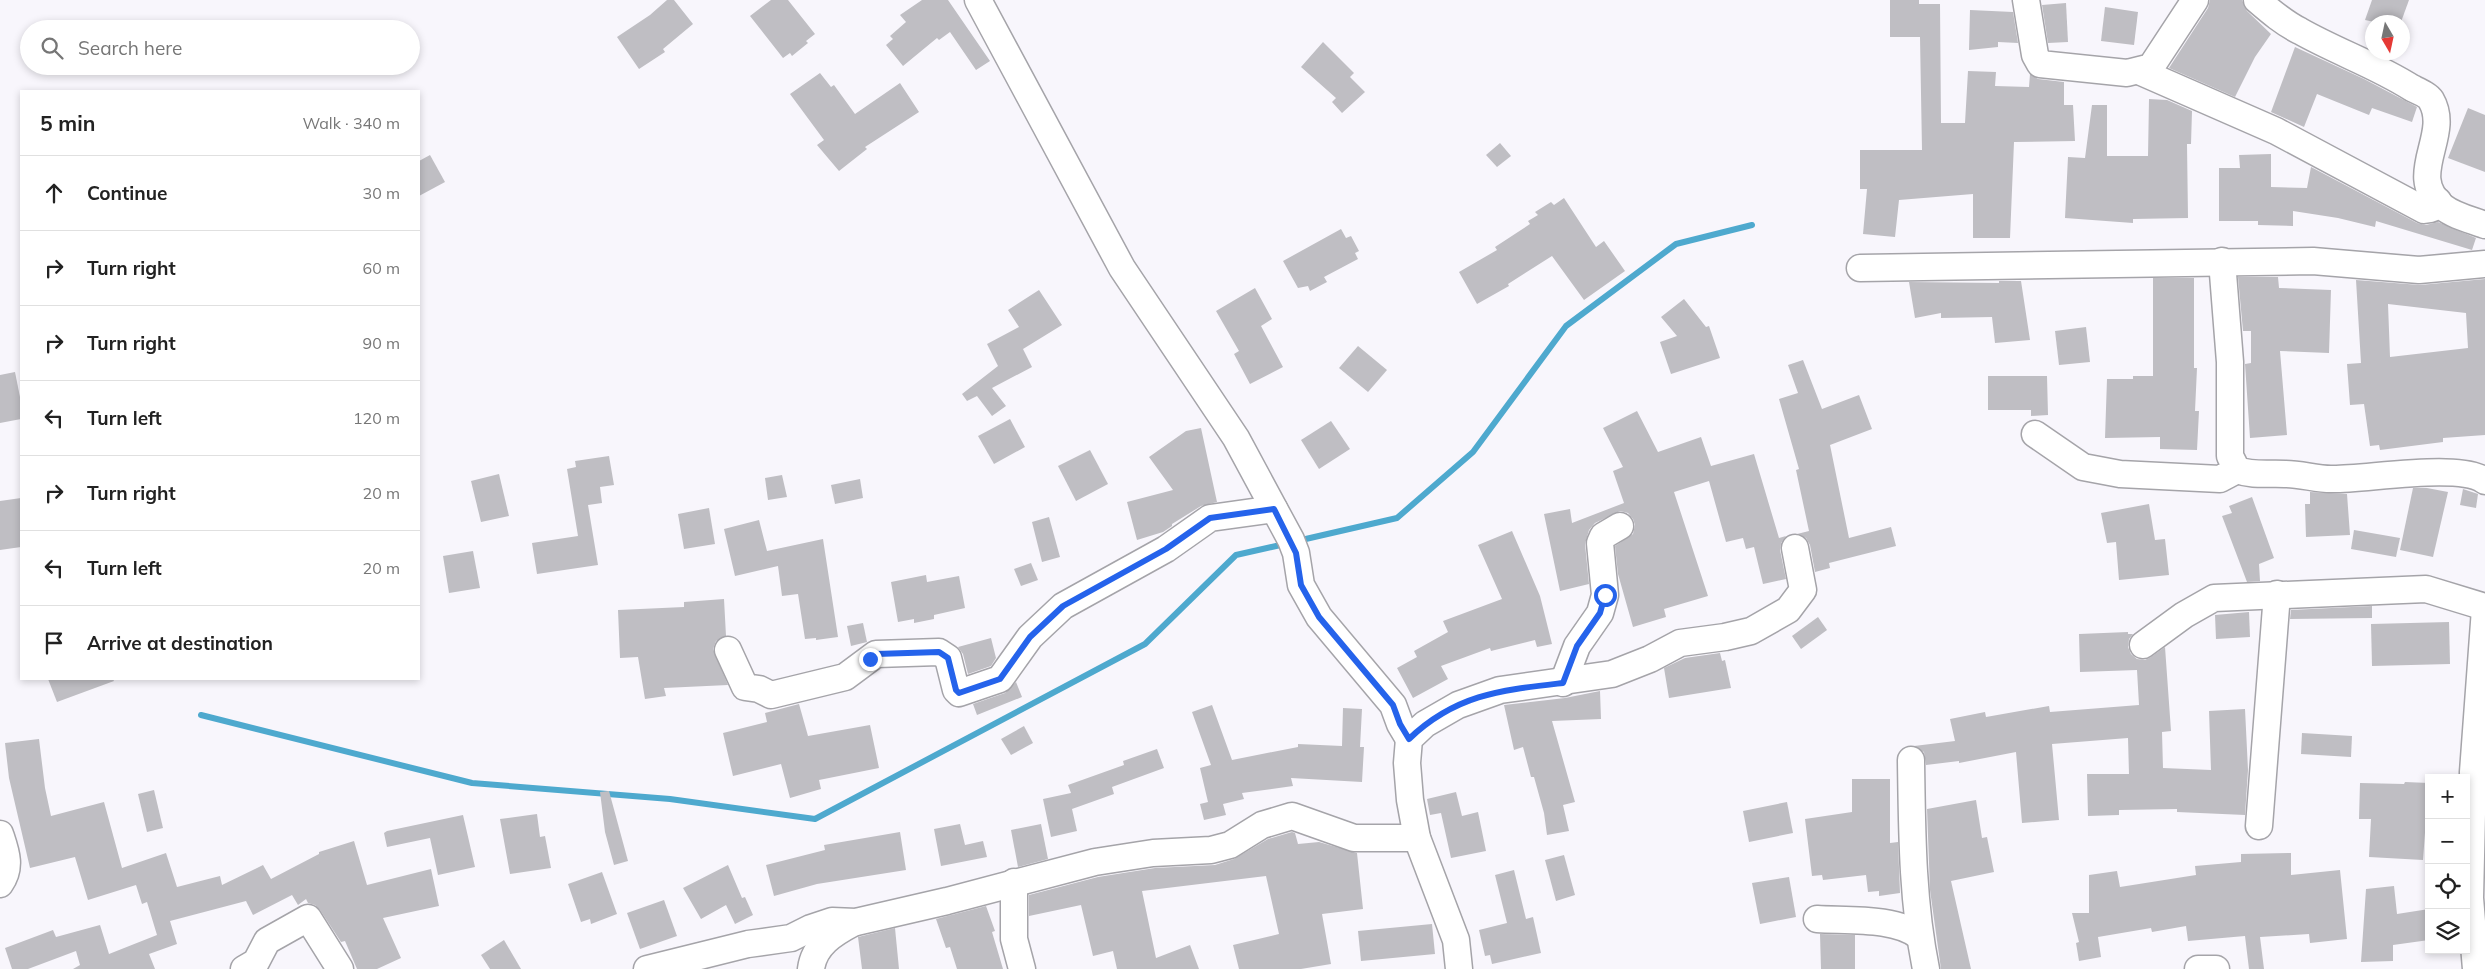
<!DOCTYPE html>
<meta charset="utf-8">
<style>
:root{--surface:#fff;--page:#f6f6f6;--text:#222;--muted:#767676;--line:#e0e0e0}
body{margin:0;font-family:Mulish,sans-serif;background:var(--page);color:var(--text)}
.controls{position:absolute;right:15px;bottom:15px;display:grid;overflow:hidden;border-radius:0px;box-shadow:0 2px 8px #0003}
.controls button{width:45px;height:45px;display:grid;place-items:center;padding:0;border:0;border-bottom:1px solid var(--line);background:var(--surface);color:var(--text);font:25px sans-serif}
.compass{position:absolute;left:2365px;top:15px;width:45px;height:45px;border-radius:50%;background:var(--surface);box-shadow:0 2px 8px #0003;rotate:171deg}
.stop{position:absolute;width:15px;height:15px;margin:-11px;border:4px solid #2563eb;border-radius:50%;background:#fff}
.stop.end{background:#2563eb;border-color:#fff;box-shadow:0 1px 5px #0008}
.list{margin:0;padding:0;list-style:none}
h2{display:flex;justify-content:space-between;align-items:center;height:65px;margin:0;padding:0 20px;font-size:21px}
h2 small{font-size:16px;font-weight:400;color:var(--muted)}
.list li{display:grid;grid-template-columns:32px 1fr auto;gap:15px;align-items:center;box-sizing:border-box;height:75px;padding:0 20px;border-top:1px solid var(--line)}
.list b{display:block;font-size:19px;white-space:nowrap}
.list em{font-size:16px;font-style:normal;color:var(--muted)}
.icon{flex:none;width:28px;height:28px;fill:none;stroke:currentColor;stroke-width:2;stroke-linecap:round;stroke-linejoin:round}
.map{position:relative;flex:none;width:2485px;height:969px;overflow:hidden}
.search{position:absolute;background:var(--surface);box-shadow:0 2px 8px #0003;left:20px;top:20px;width:400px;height:55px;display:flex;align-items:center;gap:12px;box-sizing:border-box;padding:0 18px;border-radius:28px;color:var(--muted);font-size:19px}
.panel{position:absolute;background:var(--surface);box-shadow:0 2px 8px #0003;left:20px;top:90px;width:400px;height:590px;border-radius:0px}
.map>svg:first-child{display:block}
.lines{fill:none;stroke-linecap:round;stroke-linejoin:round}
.stream{stroke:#4ea9ce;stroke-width:6}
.building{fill:#bfbec3;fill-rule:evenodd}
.minor-casing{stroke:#a5a4a9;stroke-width:29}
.minor{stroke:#fff;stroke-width:26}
.route{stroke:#2563eb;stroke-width:6}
</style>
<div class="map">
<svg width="2485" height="969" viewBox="0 0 2485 969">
<rect width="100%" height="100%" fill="#f8f6fc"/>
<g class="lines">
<g class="stream">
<polyline points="1297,541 1397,518 1473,452 1566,326 1676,244 1752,225"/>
<polyline points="201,715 472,783 670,799 815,819 1145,644 1236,555 1285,544"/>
</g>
</g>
<g class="building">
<polygon points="667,0 674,0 693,24 663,49 665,52 639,69 617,37 650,15"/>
<polygon points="771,0 788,0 815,34 806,41 808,43 792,56 790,53 783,58 750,16"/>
<polygon points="922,0 948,0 990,61 976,70 950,32 939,40 937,38 903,66 886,45 893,39 890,36 906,22 900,15"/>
<polygon points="1890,0 1919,0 1919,4 1940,4 1941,123 1965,123 1968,71 1996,72 1995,86 2029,87 2030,74 2038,79 2064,82 2064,105 2073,105 2075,141 2014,142 2010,238 1973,238 1973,194 1899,200 1895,237 1863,234 1867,189 1860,189 1860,150 1922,150 1920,37 1890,37"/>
<polygon points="2210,0 2242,0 2247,11 2271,34 2255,57 2235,97 2169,68 2208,8"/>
<polygon points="2372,0 2409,0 2401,22 2374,22 2365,20"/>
<polygon points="2066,3 2068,42 2048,43 2042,5"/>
<polygon points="2105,7 2138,12 2134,45 2101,41"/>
<polygon points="1970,10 2013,12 2018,43 1998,42 1998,47 1969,50"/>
<polygon points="1323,42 1354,73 1350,77 1365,92 1342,113 1332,102 1336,98 1301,67"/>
<polygon points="2295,47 2364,79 2417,107 2412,122 2372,108 2369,115 2317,94 2304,127 2271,112"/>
<polygon points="820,73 831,87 834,85 855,114 900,83 919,112 865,147 867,149 839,171 817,145 824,140 790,94"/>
<polygon points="2149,99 2167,100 2192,111 2191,144 2187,144 2188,218 2133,219 2133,223 2065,218 2068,157 2085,158 2092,105 2107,105 2107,156 2148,156"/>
<polygon points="2468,108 2485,115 2485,172 2448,158"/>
<polygon points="1500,143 1511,156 1497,167 1486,155"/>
<polygon points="2271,154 2271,187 2307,188 2311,167 2417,223 2426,225 2438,222 2476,238 2472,250 2376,221 2375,227 2338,218 2293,211 2293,226 2258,225 2258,221 2219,221 2219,168 2240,168 2239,155"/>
<polygon points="430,155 445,182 419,196 419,161"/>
<polygon points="1564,198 1596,247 1604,241 1625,271 1584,300 1552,256 1508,284 1509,286 1477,304 1459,272 1497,250 1495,247 1530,224 1528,221 1538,215 1535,212 1551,202 1554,205"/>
<polygon points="1341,229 1346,238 1351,236 1359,251 1355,253 1358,259 1324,277 1327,282 1310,291 1308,286 1298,288 1283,261"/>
<polygon points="2238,277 2278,277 2279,288 2331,290 2329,353 2280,351 2287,435 2250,438 2245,364 2251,363 2251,331 2243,331"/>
<polygon points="2153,278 2194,278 2194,368 2197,368 2195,411 2199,411 2197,450 2160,449 2160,437 2105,438 2107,379 2133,379 2133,376 2153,376"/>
<path d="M2485,279V435L2443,438V442L2380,450L2379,445L2370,446L2364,404L2350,405L2347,364L2361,363L2356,280L2420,285ZM2388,304L2466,313L2468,348L2390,357Z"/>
<polygon points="1999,281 2021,281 2030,340 1995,343 1992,317 1941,318 1941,313 1915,318 1909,282 1999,283"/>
<polygon points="1255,288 1272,319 1261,326 1283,367 1250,384 1234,354 1239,351 1216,311"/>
<polygon points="1039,290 1062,325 1023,349 1032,367 992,388 1006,406 992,416 977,396 967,401 962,394 998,366 987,344 1019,327 1008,310"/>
<polygon points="1684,299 1706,327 1709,326 1720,358 1671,374 1660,342 1677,336 1661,317"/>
<polygon points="2086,327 2090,362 2059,365 2055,331"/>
<polygon points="1358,346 1387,370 1368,392 1339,368"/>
<polygon points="1803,360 1822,409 1859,395 1872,429 1830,445 1849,538 1891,527 1896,546 1829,563 1830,568 1815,572 1810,545 1806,538 1797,534 1809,531 1796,470 1799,469 1779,399 1798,393 1788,365"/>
<polygon points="15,372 21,402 21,419 0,423 0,375"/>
<polygon points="1988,376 2047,376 2048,415 2031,416 2031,410 1988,410"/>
<polygon points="1637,411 1658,452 1701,437 1711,466 1754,454 1779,538 1786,536 1781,543 1780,550 1786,579 1763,584 1754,547 1746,549 1743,538 1726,542 1709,481 1674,492 1708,596 1664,609 1666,617 1633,627 1618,574 1615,546 1633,534 1635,525 1633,519 1628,513 1620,511 1595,523 1589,530 1585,544 1589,584 1560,591 1544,514 1570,509 1572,523 1624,503 1613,471 1623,467 1603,428"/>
<polygon points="1010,419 1025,447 994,464 978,436"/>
<polygon points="1331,421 1350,449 1319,469 1301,440"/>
<polygon points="1201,428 1217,502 1201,506 1172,524 1172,526 1163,532 1137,540 1127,502 1173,490 1149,457 1186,431"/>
<polygon points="1090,450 1108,484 1076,501 1058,466"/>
<polygon points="609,456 614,485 600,487 602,503 588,505 598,565 537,574 532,543 578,536 567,469 576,467 575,461"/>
<polygon points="499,474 509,516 481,522 471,481"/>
<polygon points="782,475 787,497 768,500 765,478"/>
<polygon points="860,479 863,498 835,504 831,485"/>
<polygon points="2413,488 2427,488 2448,492 2433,557 2400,550"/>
<polygon points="2463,489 2478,494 2476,508 2460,505"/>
<polygon points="2310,492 2347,494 2350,535 2306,537 2305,504 2310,504"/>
<polygon points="2252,497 2274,558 2259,564 2260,581 2247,582 2222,516 2232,513 2229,506"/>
<polygon points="21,498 21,547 0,550 0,501"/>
<polygon points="2149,504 2155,540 2165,539 2169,575 2119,580 2116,542 2107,543 2101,513"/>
<polygon points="709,508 715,544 684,549 678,514"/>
<polygon points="1049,517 1060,557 1042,562 1032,522"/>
<polygon points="759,520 767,551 823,539 838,637 816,640 816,638 805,639 798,594 782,596 778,566 735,576 724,529"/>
<polygon points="2354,530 2400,538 2396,557 2351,549"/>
<polygon points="1512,531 1540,596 1552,644 1537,647 1535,640 1491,651 1490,648 1441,666 1448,679 1413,698 1397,668 1417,657 1414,651 1448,632 1443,621 1502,599 1478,545"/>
<polygon points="473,551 480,588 449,593 443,556"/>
<polygon points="1031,563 1038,580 1021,586 1014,569"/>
<polygon points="926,575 927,582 959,576 965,608 934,615 934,619 914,623 914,619 898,622 891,582"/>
<polygon points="724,599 726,636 716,641 713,649 728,685 664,688 666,696 645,699 638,657 620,658 618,610 684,607 684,602"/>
<polygon points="2372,606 2372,618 2290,619 2291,610"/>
<polygon points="2249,612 2250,637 2216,639 2215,615"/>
<polygon points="1818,617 1827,630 1801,649 1792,636"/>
<polygon points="2449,622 2450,664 2372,666 2371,624"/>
<polygon points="863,623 867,642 851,646 847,626"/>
<polygon points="2128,632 2128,634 2133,634 2129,639 2128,647 2131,654 2137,659 2145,660 2151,657 2165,647 2171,731 2162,732 2163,768 2211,770 2209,711 2245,709 2248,770 2245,815 2177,812 2177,809 2119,810 2119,815 2088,816 2087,774 2129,774 2128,738 2052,744 2059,820 2022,823 2016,752 1959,763 1959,761 1926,765 1924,752 1914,746 1955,741 1950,719 1985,712 1986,717 2049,706 2050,712 2139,705 2137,670 2080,672 2079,634"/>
<polygon points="991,638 996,658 991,666 968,674 963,654 958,647"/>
<polygon points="1720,653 1722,661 1725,660 1731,688 1669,698 1664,668 1685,658"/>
<polygon points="48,679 113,679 114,681 57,702"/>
<polygon points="1016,682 1022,697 977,715 973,704 1005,693"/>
<polygon points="1600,691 1601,719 1552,721 1575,802 1563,805 1569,831 1547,835 1544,813 1534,777 1531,777 1523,747 1514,750 1504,705 1565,698"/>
<polygon points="799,704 808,736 870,725 879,768 819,780 821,789 790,798 781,764 733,776 723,733 767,722 765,713"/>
<polygon points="1212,705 1232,760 1298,747 1298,744 1342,746 1343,708 1362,709 1360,747 1364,747 1362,782 1291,778 1293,786 1242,793 1244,799 1223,804 1226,815 1204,820 1200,804 1208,802 1200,768 1211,765 1192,712"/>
<polygon points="1024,726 1033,743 1011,755 1001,739"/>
<polygon points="2302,733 2352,736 2351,757 2301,754"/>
<polygon points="39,739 45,788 51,816 104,802 122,868 166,853 177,887 220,876 222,885 263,865 271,879 319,854 319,852 354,841 367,885 431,869 439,906 383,918 401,958 377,969 357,969 345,941 341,942 320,910 315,905 308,903 306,899 298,905 292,895 253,915 246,901 170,921 177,944 149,954 155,969 73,969 80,965 76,951 28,969 12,969 5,948 53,930 56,937 100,925 109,954 157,935 147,902 142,904 136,885 88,900 75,857 30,868 9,778 5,743"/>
<polygon points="1157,749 1164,768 1112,787 1114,794 1072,809 1077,831 1051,837 1043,799 1071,793 1068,785 1124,765 1123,761"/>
<polygon points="1852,779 1890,779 1890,843 1898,842 1900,893 1879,896 1879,891 1868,892 1866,875 1823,880 1822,875 1812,876 1805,819 1852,812"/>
<polygon points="2405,782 2429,783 2429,819 2426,819 2423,860 2369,857 2371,819 2359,819 2360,783 2404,784"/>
<polygon points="154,790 163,828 147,832 138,794"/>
<polygon points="609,791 628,861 614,865 605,832 600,792"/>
<polygon points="1456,792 1462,816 1478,812 1486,851 1451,858 1441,813 1430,815 1427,799"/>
<polygon points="1976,800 1982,838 1987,837 1994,872 1951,881 1971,969 1941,969 1930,890 1927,809"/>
<polygon points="1787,802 1793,833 1749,842 1743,811"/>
<polygon points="537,814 540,837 545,836 551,868 510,874 500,819"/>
<polygon points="463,815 475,867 438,875 430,838 387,847 384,833 387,831"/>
<polygon points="960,824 965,845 983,841 987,857 941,866 934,829"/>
<polygon points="1041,824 1048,859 1018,867 1011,830"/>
<polygon points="900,832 906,870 817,884 774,896 766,865 825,850 824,845"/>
<polygon points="1292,832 1295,833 1298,844 1319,842 1357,853 1363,909 1322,914 1331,964 1301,969 1239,969 1233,945 1279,934 1266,876 1142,891 1156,958 1190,945 1199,969 1117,969 1113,951 1093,956 1081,905 1029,916 1029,895 1098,877 1155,868 1215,865 1234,859 1268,839"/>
<polygon points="2291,853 2291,875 2340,870 2347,939 2310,943 2309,934 2260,937 2264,969 2249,969 2245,936 2188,941 2186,926 2152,932 2151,928 2098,937 2101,957 2079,961 2076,943 2079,942 2072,913 2089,913 2089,875 2117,871 2120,887 2196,875 2195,866 2241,862 2241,854"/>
<polygon points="1564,855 1575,895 1556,901 1545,860"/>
<polygon points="728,865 742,898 745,897 753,915 735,924 726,905 701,919 683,888"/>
<polygon points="1514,870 1526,919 1533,917 1541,953 1492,964 1490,955 1485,956 1479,930 1507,923 1495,875"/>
<polygon points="602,872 617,914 591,924 590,919 581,922 568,884"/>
<polygon points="1789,877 1796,917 1760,924 1752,883"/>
<polygon points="2394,886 2397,914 2429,909 2429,940 2393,945 2393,961 2361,962 2366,889"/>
<polygon points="664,900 677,936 640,949 627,913"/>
<polygon points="986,906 995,931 992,932 1003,969 957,969 950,947 946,948 936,919"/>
<polygon points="1432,924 1435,954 1361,961 1358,931"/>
<polygon points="895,928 899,969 862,969 858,937"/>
<polygon points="1820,934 1855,935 1855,969 1821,969"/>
<polygon points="504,940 521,969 490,969 481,955"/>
</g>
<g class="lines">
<defs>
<g id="minor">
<polyline points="978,0 1122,268 1236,438 1291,540 1296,553 1301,585 1319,617 1393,705 1400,724 1409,739"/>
<polyline points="2026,0 2035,55 2040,64 2127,73 2151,67 2195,0"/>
<path d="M2257,0C2271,12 2284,23 2300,31C2337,52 2376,65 2412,88C2418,91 2428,95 2431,100C2452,136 2404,175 2443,207C2454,216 2472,220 2485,225"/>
<polyline points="2139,71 2276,131 2424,210 2431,209 2438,201"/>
<path d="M2222,261L2230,362V456L2237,470C2253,476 2268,473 2285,474C2301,474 2316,479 2331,479C2364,480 2461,462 2485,481"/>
<polyline points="1860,268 2313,261 2419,270 2485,264"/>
<polyline points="2035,434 2083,467 2120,474 2220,479 2237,470"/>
<polyline points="2143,645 2184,615 2214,598 2426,589 2485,607"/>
<polyline points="728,650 745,687 759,689 771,695 845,677 876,654 939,652 948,658 956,690 959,693 1000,679 1030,637 1063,606 1166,549 1210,518 1274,509"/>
<polyline points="1563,683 1577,646 1600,613 1605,595 1600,543 1603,536 1620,526"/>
<path d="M1911,760C1912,829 1912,901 1926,969"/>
<polyline points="2259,826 2277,594"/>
<path d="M0,834C6,852 12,867 0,884"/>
<polyline points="1014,882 1014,939 1022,969"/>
<path d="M1817,919C1847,921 1897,917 1920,937"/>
<polyline points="244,969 256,962 267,941 308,918 340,969"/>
<polyline points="647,969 748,944 791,938 811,928 832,921 856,922 947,901 1095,862 1153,853 1211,850 1230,845 1262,825 1292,816 1354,838 1417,838"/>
<path d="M811,969C814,945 834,933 853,923"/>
<polyline points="1459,969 1456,940 1417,838 1410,800 1407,763 1409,739 1425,724 1458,705 1500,690 1612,674 1650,659 1680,643 1725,637 1751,631 1788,610 1803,590 1795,548"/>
<polyline points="2198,969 2216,969"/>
<polyline points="2476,969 2470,898 2473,772 2485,609"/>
</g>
</defs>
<use href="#minor" class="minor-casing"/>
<use href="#minor" class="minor"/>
</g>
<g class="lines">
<path class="route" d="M870,659L876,654L939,652L948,658L956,690L959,693L1000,679L1030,637L1063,606L1166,549L1210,518L1274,509L1296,553L1301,585L1319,617L1393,705L1400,724L1409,739C1456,694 1502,690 1563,683L1577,646L1600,613L1605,595"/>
</g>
</svg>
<div class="controls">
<button>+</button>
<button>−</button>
<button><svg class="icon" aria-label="locate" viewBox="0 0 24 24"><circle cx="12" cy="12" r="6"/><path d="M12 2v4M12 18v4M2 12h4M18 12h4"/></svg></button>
<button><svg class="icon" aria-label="layers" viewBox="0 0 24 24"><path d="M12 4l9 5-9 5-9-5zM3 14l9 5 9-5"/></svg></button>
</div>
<svg class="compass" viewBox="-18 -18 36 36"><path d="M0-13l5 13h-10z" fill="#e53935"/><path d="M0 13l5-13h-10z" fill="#767676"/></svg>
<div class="stop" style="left:1605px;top:595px"></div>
<div class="stop end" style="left:870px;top:659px"></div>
<div class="search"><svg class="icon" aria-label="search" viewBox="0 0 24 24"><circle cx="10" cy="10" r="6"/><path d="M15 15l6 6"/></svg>Search here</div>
<section class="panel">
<h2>5 min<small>Walk · 340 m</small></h2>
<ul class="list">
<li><svg class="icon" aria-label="ahead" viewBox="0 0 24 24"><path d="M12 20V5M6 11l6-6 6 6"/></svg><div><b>Continue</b></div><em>30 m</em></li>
<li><svg class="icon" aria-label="right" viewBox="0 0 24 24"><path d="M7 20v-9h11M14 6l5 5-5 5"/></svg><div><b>Turn right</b></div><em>60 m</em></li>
<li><svg class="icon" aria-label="right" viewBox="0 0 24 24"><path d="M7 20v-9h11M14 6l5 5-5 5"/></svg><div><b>Turn right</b></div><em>90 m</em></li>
<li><svg class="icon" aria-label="left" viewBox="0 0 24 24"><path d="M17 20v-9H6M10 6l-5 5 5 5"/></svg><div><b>Turn left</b></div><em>120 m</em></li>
<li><svg class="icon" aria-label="right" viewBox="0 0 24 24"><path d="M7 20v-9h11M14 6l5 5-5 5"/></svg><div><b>Turn right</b></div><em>20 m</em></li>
<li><svg class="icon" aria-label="left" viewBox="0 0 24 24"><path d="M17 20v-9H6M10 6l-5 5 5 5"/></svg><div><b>Turn left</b></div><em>20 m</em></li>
<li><svg class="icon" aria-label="arrive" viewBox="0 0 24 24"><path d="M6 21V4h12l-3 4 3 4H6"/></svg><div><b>Arrive at destination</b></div></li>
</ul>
</section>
</div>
